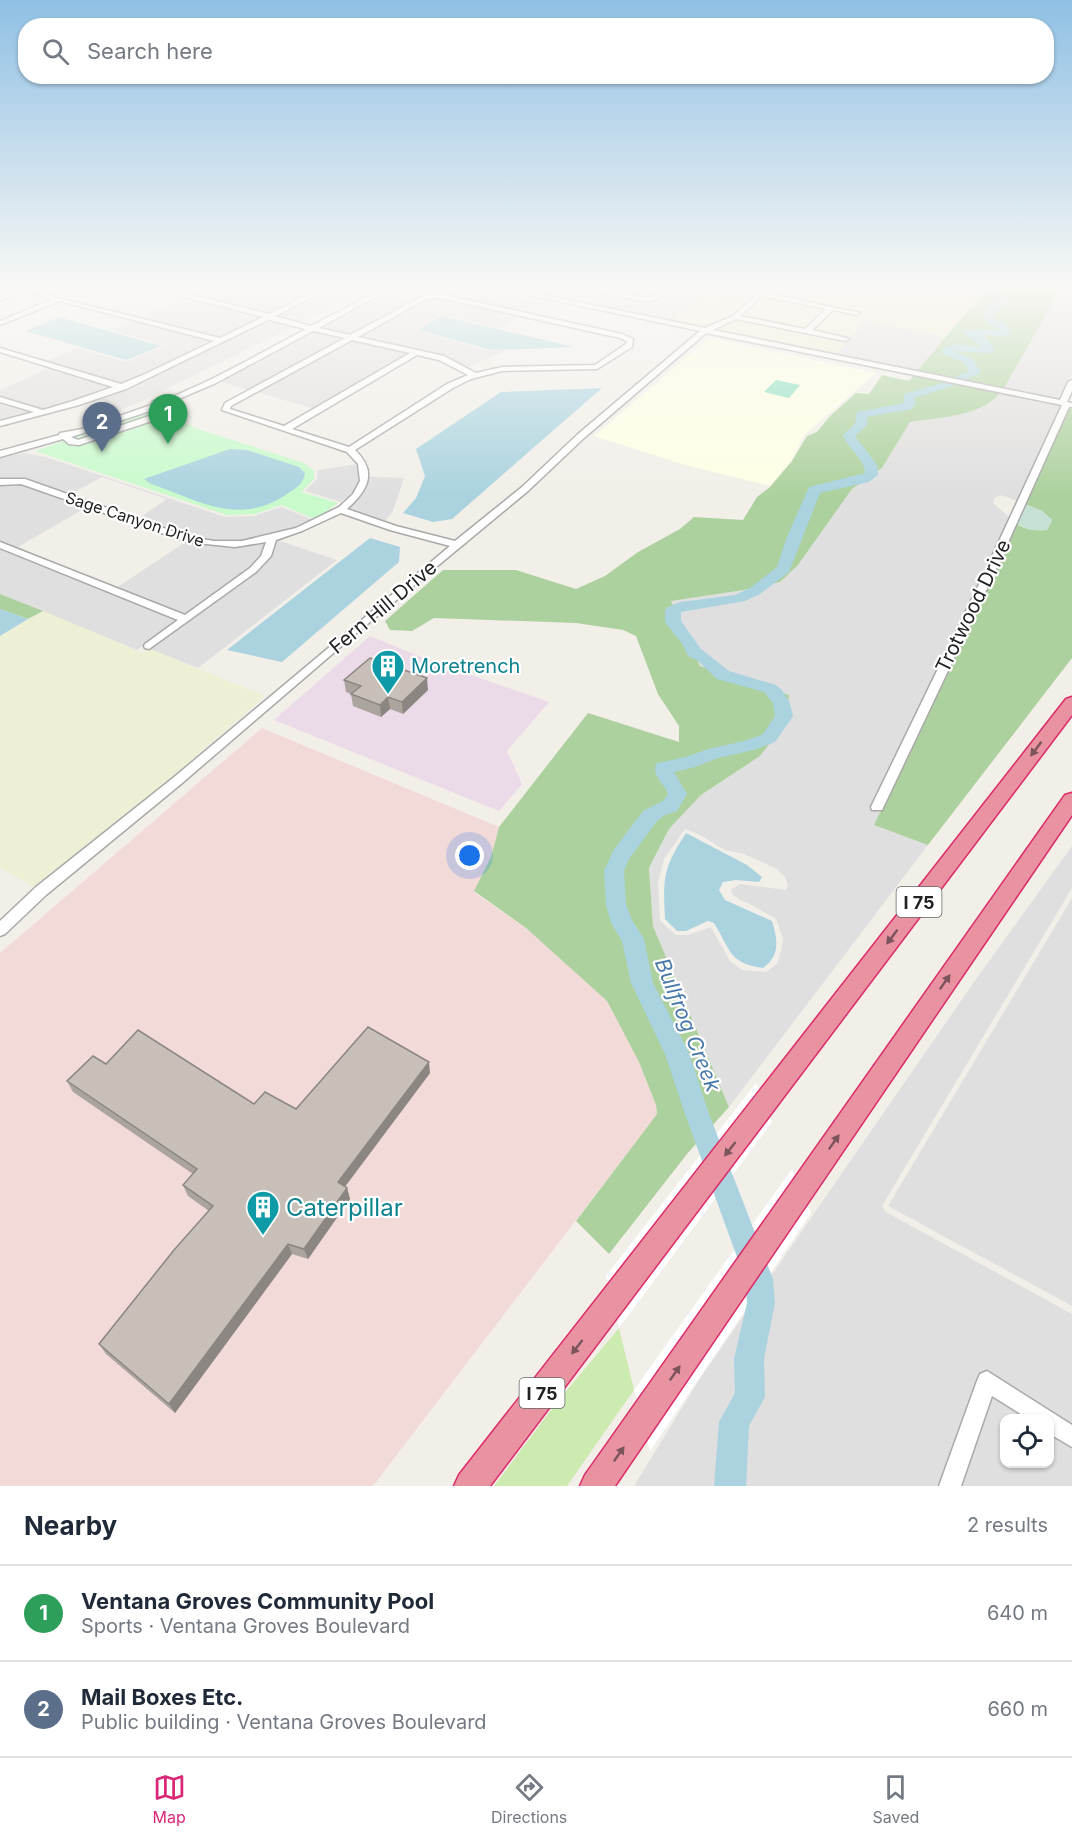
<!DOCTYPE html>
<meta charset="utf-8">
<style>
:root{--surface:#fff;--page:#f2f2f3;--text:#1f2937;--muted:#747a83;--line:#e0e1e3;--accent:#db2777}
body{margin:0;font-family:Inter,sans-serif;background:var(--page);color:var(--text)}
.controls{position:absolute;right:18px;bottom:18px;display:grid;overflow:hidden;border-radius:12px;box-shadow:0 2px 4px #0004}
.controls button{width:54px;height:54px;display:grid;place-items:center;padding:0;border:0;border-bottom:2px solid var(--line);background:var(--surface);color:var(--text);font:30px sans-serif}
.you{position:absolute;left:470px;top:856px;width:21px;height:21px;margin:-15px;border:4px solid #fff;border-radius:50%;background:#1a73e8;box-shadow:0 0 0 9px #1a73e833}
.badge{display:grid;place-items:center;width:39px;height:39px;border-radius:50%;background:var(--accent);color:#fff;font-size:20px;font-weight:700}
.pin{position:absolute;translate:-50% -50px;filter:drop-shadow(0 2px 3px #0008)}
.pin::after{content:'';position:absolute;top:32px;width:21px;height:18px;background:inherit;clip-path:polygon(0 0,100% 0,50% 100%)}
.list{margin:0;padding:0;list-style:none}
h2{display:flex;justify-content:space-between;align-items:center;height:78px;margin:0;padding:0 24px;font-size:26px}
h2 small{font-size:20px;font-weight:400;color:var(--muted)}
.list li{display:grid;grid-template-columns:39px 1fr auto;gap:18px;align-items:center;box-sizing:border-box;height:96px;padding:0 24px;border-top:2px solid var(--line)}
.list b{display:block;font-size:22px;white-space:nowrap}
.list p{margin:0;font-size:20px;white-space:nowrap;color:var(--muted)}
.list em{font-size:20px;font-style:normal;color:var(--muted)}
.icon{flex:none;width:33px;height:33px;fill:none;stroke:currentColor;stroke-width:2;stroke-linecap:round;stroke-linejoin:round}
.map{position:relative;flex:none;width:1072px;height:1486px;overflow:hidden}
.search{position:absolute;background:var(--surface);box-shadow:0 2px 4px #0004;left:18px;right:18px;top:18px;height:66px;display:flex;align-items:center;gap:15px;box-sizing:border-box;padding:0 21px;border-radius:24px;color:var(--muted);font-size:22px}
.sheet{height:270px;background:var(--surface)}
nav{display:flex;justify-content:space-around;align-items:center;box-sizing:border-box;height:84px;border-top:2px solid var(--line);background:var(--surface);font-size:16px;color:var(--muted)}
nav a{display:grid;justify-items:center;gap:3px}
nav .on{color:var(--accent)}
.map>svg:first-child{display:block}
.residential{fill:#e0dfdf;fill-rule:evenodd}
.commercial{fill:#f2dad9}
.industrial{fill:#ebdbe8}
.education{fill:#ffffe5}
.farmland{fill:#eef0d5}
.grass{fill:#cdebb0}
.forest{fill:#add19e}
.wetland{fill:#c6e0d4}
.park{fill:#c8facc}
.pitch{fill:#88e0be}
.water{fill:#aad3df}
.pier{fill:#fff}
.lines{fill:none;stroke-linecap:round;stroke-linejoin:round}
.river{fill:#aad3df;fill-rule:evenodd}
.minor-casing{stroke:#a9a9a9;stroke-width:3}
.highway-casing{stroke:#dc2a67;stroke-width:3}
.minor{fill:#fff;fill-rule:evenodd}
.highway{fill:#e892a2;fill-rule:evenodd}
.wall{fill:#aba49e}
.shaded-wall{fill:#8b8681}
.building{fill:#c7bfb8;stroke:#8b8681;stroke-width:1.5}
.oneway{fill:#7b545c}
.labels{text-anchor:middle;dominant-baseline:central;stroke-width:4.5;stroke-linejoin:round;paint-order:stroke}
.far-street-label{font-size:16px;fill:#222;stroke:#fff}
.shield{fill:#fff;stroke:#646464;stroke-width:1.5}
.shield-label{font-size:18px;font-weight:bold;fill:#222}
.street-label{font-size:20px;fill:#222;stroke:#fff}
.culture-label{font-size:20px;fill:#0d838f;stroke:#fff;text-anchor:start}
.water-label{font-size:21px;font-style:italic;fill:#4a7aab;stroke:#fff}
.near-culture-label{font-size:24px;fill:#0d838f;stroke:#fff;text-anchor:start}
</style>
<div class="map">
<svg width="1072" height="1486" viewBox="0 0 1072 1486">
<rect width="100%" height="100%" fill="#f2efe9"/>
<g class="residential">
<polygon points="205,288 237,288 267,295 282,288 324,288 271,315 189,295"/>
<polygon points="331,288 368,288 304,321 276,316"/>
<polygon points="399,288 473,288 540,303 524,313 431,294 420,297 352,335 323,328"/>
<polygon points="515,288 581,288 590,290 574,301"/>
<polygon points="593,288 666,288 654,297 646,299"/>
<polygon points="672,288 753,288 739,301 707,294 670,322 583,303 599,292 641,300 659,298"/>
<polygon points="1061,288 1072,288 1072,374 1060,401 1003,390"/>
<polygon points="185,297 267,317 222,339 139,318"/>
<polygon points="428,297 521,315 501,328 440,315 416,330 491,351 508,350 465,368 443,357 357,336"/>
<polygon points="270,319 295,326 140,402 118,410 99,397 161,372"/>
<polygon points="134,320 217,341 123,385 45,362 77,348 126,362 164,346 112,330"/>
<polygon points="865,321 946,337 916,372 834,356"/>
<polygon points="318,330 349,338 251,391 221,382"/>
<polygon points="353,339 413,353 315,409 256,392"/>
<polygon points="51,367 117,387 45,411 0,397 0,390"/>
<path d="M1001,392L1062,405L1018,501L1000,495L994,498L993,503L1010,518L870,808L880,812L875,825L928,845L729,1107L653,926L649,869L669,829L701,795L760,756L781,729L789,695L700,666L670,601L744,590L780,582L798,565L852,489L882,468L910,422ZM685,829L698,834L725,850L744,854L777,869L785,877L788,885L786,890L740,884L731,890L732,894L740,900L750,904L776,919L783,939L781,951L777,964L766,972L742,970L730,961L711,927L688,935H676L660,921L658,882L664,859Z"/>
<polygon points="0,401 37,413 0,423"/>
<polygon points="24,453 46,457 225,517 254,516 281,507 316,521 333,510 328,515 310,525 271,537 242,542 215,542 190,537 138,519 167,499 102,477 73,493 94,503 26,480 0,480 0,458"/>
<polygon points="358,464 362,471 358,488 341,502 305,491 317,479 318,470"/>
<polygon points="366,464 370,469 370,477 404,478 393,511 384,522 343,508 365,488 370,471"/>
<polygon points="19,483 87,507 18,547 89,577 0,542 0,484"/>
<polygon points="132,523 184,541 211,546 240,546 267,542 262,558 250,569 186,615 116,588 184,543"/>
<polygon points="296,534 280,541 337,560 198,668 150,649 257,571 270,558 275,549 275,540"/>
<polygon points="0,549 179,620 137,650 0,594"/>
<polygon points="1072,846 1072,888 882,1206 886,1212 1072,1314 1072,1426 990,1372 979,1376 939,1486 634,1486 699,1380 974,982"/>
<polygon points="1072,898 1072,1306 888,1206"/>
<polygon points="992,1395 1028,1418 1004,1418 1004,1464 1050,1464 1050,1433 1072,1448 1072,1486 960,1486"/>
</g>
<polygon class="commercial" points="262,728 499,827 491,857 474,892 526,928 607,1001 639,1062 656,1105 657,1114 373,1486 0,1486 0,953"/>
<polygon class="industrial" points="370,636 431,661 549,702 507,751 522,784 499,811 274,720"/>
<polygon class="education" points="709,338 876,373 804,435 791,461 770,486 685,465 594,436"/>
<g class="farmland">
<polygon points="753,288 765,288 732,317 703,329 670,322 707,294 739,301"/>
<polygon points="771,288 860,288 883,293 884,291 872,288 974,288 983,292 946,337 865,321 834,356 709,330 736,319 810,331 833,309 860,313 765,294"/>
<polygon points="762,296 827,308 805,330 739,317"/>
<polygon points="43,611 143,653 150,649 265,696 41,891 0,868 0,636"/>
</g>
<polygon class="grass" points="619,1328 634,1390 567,1486 494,1486 557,1402"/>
<g class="forest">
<polygon points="974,288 1061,288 1003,390 916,372 983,293"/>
<path d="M882,375L909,381L914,375L1001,392C981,417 940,417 910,422L882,468L852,489L798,565L780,582L744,590L671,601L700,666L789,695L787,711L781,729L760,756L701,795L669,829L649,868L653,926L729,1107L687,1154L609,1254L576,1221L657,1114L656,1105L639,1062L607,1001L526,928L474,891L491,857L499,827L588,713L679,742V726L658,694L636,636L623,630L576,623L434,618L412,631L390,630L385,621L443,570H516L576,589L605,576L638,552L680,529L694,517L743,520L757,497L770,487L792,461L807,436L817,432L830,416L856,393L869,394Z"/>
<path d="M1068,408L1072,409V658L928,845L874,825L1016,524C1026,530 1036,531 1047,530L1052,520L1042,511L1025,504Z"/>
<polygon points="0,594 43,611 28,619 0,609"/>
</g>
<polygon class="wetland" points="1025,504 1042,511 1052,520 1047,530 1030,530 1016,524"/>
<polygon class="park" points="167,405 180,409 182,420 195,428 304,463 314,471 314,479 301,492 338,503 315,519 281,505 255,514 227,515 35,451"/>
<polygon class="pitch" points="776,380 800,385 789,398 764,392"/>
<g class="water">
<polygon points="441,316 574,347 492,350 418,330"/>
<polygon points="59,317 161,346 127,360 26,331"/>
<polygon points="602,388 452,519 433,522 403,513 416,498 425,476 416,449 501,392"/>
<path d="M230,449L247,450L299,467L305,473C303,486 294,489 284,496C236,526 199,500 151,484L144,479Z"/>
<polygon points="370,538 400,547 399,562 282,662 227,650"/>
<polygon points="0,609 28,619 0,636"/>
<path d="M686,833L747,865L762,877L759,882L736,880L723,882L719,890L725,900L772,921C778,940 780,956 763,968C728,963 731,950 714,923L708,921L686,931H677L665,919C663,878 663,868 686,833Z"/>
</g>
<g class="pier">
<polygon points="756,1083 772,1122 619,1328 606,1276"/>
<polygon points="792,1169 811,1213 650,1451 634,1390"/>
</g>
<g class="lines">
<path class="river" d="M990,288H1000L997,292L1015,303L1000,308L992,316L1006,324L1011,333L1006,336L981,335L989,340L994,351L993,353L953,351L972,359L981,372L979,374L947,388L914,398L916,403L912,409L867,417V425L855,436L877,465L878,475L869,482L820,493L789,572L760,594L745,601L681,612V621L701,649L729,671L776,685L782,690L790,703L793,716L775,742L754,750L718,758L695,767L674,772L687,794L677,811L665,815L657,821L629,859L624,871L626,905L632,920L644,939L653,983L689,1053L709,1114L773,1279L775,1303L764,1359L765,1397L749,1426L746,1486H714L719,1422L735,1393L734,1359L747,1303L745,1279L685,1114L665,1054L631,983L622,941L611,923L606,905L604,871L613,851L643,811L663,801L668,794C664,783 650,774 657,763L686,757L708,749L744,741L763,734L775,716L773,703L764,692L717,679L697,660L688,656L683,645L665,622V610L668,607L680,602L735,595L750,588L777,567L787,537L809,487L865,473C865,459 848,449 843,435L855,424L857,412L904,403V394L939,384L969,371L964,363L943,354L942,349L956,344L982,347L964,334V330H999L981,317L993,304L1001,302L988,295L986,293Z"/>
<defs>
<g id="minor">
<polygon points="22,288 32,288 0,301 0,297"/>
<path d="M151,288H163L269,314L322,288H331L275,316L311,326L384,288H392L319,328L350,335L425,295L440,294L622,334L633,339L632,347L597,369L502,371L471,379L453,388L355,450C378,472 368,490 347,509L396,526L455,541L522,487L578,434L700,331L495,288H509L705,328L733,316L764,288H771L766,293L860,313L857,315L833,310L812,330L847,338L849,339L845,341L736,319L713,330L1060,400L1068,382L1072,380V391L1067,402L1072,403V407H1069L992,578L882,810H872L871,807L982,578L1062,405L706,333L584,438L528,491L359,631L181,784L46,895L5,934L0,936V921L36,887L173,778L450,546L390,530L341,513L302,531L276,540L271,556L256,572L149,649L145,648L144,646L145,644L178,620L0,548V542L185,615L250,568L261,556L266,542L235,547L187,542L21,484L0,485V479H25L189,537L214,541H242L296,528L339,507L353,494L360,481L358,464L347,452L222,410L225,403L345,338L313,331L216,383L160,407L167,412V416L79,445L69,444L63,439L0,457V451L59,435L60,433L82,429L151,405L153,401C168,401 182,392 197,386C234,369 270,348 306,329L273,321L270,319L126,389L79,405L0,426V421L34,412L0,402V397L43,410L73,401L113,387L0,352V348L121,384L143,375L214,341L60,301L0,325V321L53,299L34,294V292L220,338L263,317ZM762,296L826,309L805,329L740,316ZM428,298H440L620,338L627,341L626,344L595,365L502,367L476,373L444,356L358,337ZM352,340L410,353L284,426L230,409L231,406ZM417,355L439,360L468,375L447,384L349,447L292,429ZM153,410L158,413L78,440L71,437Z"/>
<path d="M584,288H598L646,298C656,296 662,288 672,288L658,299L646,302Z"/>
<polygon points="863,288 877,288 884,291 881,293"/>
<polygon points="987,1371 1072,1425 1072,1447 1050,1434 1050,1418 1027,1418 992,1396 961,1486 939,1486 977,1381 980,1374"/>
</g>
<g id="highway">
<polygon points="1072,697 1072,715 490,1486 454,1486 459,1475 1066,699"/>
<polygon points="1072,793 1072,815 615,1486 580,1486 585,1475 1065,795"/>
</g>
</defs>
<use href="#minor" class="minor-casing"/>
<use href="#highway" class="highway-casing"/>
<use href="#minor" class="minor"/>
<use href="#highway" class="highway"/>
</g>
<g class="wall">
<polygon points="344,680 428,690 403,714 390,709 381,717 353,706 351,694 346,692"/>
<polygon points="106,1064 254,1104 296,1109 430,1073 345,1187 347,1188 350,1199 308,1259 292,1254 175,1413 106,1354 99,1344 209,1211 188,1196 183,1185 193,1174 73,1092 67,1081"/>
</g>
<g class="shaded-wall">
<polygon points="427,678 428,690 403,714 402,702"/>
<polygon points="388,697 390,709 381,717 380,705"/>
<polygon points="429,1062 430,1073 340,1193 338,1182"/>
<polygon points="347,1188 350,1199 308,1259 304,1249"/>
<polygon points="288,1244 292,1254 175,1413 169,1404"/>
</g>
<g class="building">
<polygon points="370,658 427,678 402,702 388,697 380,705 351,694 361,686 344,680"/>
<polygon points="368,1027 429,1062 338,1182 347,1188 304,1249 288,1244 169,1404 99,1344 174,1250 213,1206 183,1185 197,1169 67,1081 93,1056 106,1064 138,1030 254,1104 265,1092 296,1109"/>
</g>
<defs><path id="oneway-solid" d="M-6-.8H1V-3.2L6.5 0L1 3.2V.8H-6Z" transform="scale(1.5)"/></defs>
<g class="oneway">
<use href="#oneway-solid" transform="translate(1036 749) rotate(127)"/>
<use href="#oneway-solid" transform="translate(892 937) rotate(127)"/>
<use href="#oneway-solid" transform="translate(945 982) rotate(-55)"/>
<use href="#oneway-solid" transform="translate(834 1142) rotate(-55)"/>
<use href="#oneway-solid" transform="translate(730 1149) rotate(128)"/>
<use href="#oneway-solid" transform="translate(577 1347) rotate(128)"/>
<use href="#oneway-solid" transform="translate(675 1373) rotate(-55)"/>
<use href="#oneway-solid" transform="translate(619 1454) rotate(-55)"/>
</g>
<linearGradient id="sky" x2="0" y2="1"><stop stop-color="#8fc0e4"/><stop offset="0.58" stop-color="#f9f8f5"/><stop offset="1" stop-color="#f9f8f5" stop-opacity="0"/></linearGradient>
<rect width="1072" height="496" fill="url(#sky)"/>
<defs>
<symbol id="building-pin" viewBox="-11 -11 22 30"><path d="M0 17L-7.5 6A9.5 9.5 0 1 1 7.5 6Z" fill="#0f9aa8" stroke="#fff"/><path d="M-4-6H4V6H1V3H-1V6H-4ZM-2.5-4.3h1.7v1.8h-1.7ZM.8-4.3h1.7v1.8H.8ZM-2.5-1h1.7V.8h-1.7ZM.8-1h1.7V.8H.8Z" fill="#fff"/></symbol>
</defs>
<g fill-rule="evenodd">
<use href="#building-pin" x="369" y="647" width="38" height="52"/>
<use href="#building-pin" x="244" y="1188" width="38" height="52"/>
</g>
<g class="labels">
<g class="far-street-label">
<text transform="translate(135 519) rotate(18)">Sage Canyon Drive</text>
</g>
<g class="shield">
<rect x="896.5" y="887" width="45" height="30" rx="4.5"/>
<rect x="519.5" y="1378" width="45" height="30" rx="4.5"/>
</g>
<g class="shield-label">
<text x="919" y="902">I 75</text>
<text x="542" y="1393">I 75</text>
</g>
<g class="street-label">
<text transform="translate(973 606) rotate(-64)">Trotwood Drive</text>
<text transform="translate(383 607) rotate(-40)">Fern Hill Drive</text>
</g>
<g class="culture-label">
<text x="411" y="666">Moretrench</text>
</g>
<g class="water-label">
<text transform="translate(688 1025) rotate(68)">Bullfrog Creek</text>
</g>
<g class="near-culture-label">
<text x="286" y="1207">Caterpillar</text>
</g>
</g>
</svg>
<div class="controls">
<button><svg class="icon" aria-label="locate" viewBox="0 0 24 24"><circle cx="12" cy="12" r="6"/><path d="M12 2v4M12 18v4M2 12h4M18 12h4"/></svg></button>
</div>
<div class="you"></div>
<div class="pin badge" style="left:168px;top:444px;background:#2e9e5b">1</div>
<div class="pin badge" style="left:102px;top:452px;background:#5c6f8a">2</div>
<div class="search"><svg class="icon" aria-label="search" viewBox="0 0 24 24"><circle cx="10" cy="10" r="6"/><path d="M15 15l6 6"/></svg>Search here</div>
</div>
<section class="sheet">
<h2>Nearby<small>2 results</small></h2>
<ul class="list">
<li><span class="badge" style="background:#2e9e5b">1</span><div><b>Ventana Groves Community Pool</b><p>Sports · Ventana Groves Boulevard</p></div><em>640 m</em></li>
<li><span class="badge" style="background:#5c6f8a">2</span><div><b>Mail Boxes Etc.</b><p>Public building · Ventana Groves Boulevard</p></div><em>660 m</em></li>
</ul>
</section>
<nav>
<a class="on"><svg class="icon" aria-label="map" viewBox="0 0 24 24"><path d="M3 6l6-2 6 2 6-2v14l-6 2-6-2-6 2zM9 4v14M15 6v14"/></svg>Map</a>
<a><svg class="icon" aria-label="directions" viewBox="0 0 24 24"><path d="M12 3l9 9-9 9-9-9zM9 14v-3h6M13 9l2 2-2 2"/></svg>Directions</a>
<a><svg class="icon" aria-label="saved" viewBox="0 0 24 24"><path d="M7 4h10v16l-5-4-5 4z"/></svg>Saved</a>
</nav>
